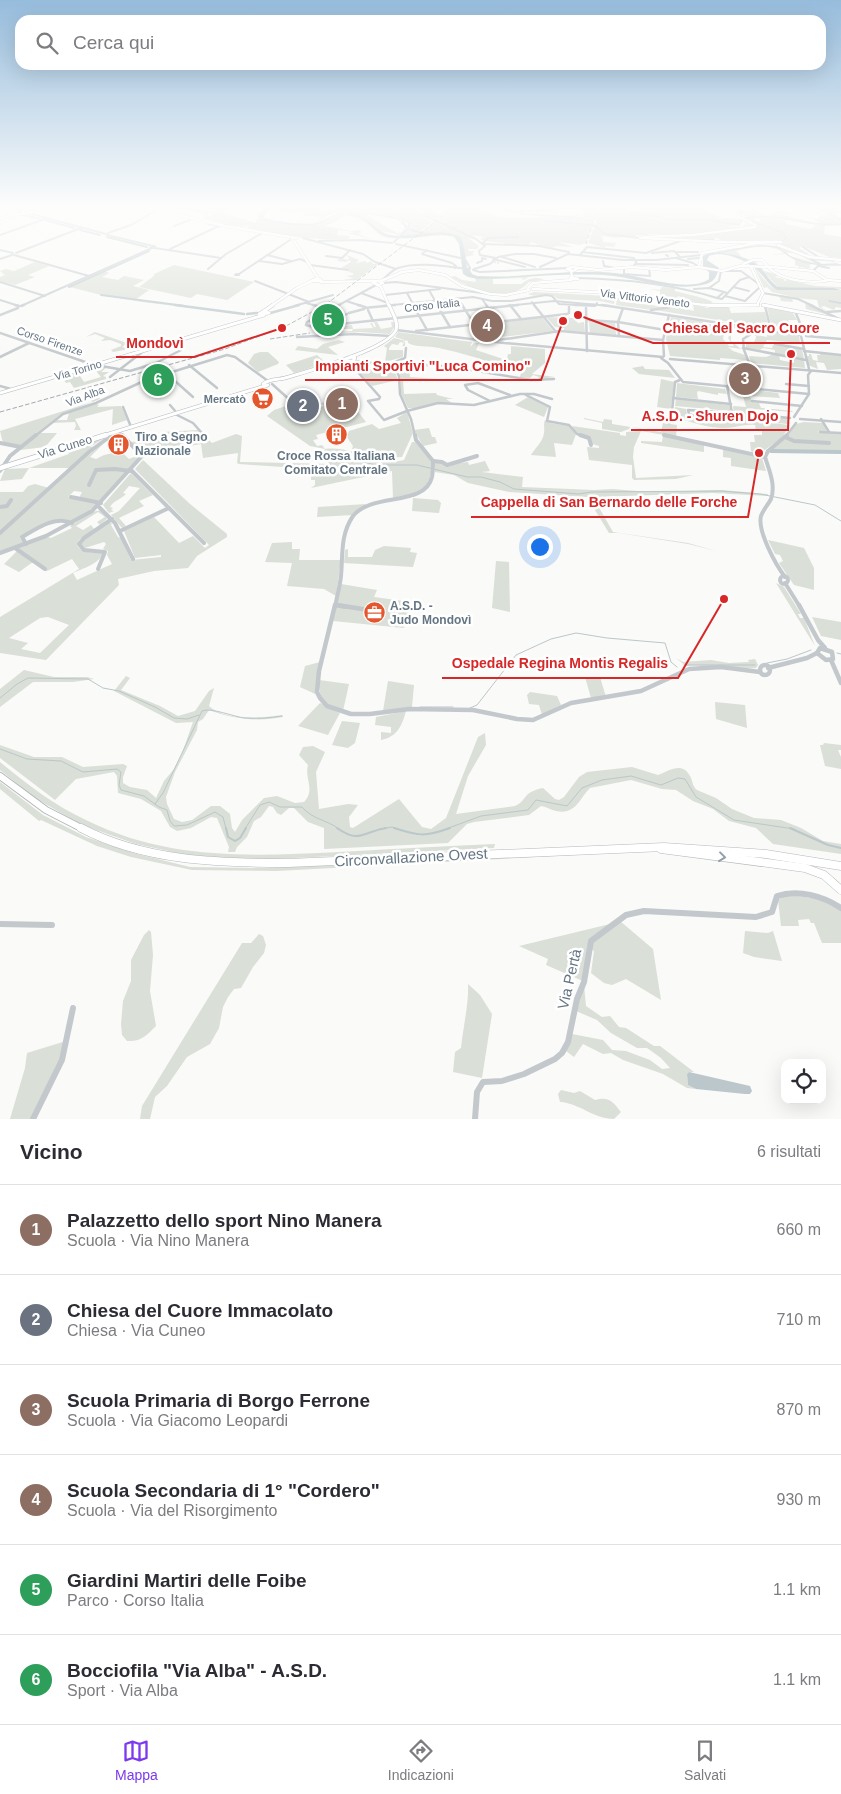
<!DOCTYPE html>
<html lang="it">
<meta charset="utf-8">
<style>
:root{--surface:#fff;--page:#f2f2f3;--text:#2b2b33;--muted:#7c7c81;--line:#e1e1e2;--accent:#7c3aed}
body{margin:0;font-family:Arial,sans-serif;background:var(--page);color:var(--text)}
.controls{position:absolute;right:15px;bottom:15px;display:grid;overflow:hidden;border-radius:10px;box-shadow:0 5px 20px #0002}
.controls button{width:45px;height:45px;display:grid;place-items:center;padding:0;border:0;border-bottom:1px solid var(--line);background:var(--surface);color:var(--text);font:25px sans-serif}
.you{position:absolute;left:539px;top:546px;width:18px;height:18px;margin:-12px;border:4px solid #fff;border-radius:50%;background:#1a73e8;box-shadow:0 0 0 8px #1a73e833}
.badge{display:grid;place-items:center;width:32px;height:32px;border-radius:50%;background:var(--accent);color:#fff;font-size:16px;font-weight:700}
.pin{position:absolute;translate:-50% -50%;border:2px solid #fff;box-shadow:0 1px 5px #0006}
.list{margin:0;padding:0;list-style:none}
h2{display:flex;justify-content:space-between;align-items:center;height:65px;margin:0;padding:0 20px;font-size:21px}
h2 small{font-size:16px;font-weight:400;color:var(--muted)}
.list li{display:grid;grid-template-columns:32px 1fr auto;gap:15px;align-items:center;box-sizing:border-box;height:90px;padding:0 20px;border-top:1px solid var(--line)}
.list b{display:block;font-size:19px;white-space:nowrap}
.list p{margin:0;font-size:16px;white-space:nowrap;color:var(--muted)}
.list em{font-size:16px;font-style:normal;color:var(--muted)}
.icon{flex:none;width:28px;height:28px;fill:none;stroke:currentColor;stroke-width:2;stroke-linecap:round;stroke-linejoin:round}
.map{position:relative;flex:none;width:841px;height:1119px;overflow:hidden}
.search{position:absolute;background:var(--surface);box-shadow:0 5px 20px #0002;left:15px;right:15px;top:15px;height:55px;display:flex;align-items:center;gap:12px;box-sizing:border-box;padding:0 18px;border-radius:15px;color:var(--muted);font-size:19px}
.sheet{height:605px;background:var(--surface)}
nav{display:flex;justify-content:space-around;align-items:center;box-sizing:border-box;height:70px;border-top:1px solid var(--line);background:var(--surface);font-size:14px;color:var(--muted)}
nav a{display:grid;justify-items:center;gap:2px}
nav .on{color:var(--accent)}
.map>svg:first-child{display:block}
.green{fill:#dadfd7;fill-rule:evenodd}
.water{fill:#bbc7cb}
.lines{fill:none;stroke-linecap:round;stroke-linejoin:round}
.stream-far1{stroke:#bbc7cb;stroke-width:1}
.stream{stroke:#bbc7cb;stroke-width:2}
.canal-far2{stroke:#bbc7cb;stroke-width:2}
.canal-far1{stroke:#bbc7cb;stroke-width:2.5}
.canal{stroke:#bbc7cb;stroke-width:4}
.minor-tunnel{stroke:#d5d9db;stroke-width:2;stroke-dasharray:2 1;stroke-linecap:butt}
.major-far2-casing{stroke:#b5babe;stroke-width:3}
.major-far1-casing{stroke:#b5babe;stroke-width:4}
.major-casing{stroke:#b5babe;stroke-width:5.5}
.highway-far1-casing{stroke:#b4b9bd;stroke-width:8}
.highway-casing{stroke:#b4b9bd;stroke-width:9}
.minor-far4{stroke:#c3c8cc;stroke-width:2}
.minor-far3{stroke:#c3c8cc;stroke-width:2.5}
.minor-far2{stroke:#c3c8cc;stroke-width:4}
.minor-far1{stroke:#c3c8cc;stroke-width:4.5}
.minor{stroke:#c3c8cc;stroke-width:6}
.major-far2{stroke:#fff;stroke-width:2.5}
.major-far1{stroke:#fff;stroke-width:3}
.major{stroke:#fff;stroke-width:4.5}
.highway-far1{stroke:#fff;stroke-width:6}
.highway{stroke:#fff;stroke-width:8}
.rail{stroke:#a2aab0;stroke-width:1;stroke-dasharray:4.5 2;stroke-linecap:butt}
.minor-bridge{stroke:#c3c8cc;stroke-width:2}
.oneway{stroke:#939fa8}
.labels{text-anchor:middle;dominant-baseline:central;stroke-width:5;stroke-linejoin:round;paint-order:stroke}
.far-street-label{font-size:11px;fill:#657683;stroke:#fff}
.far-poi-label{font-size:11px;font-weight:bold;fill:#657683;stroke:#fff;text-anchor:end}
.poi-label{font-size:12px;font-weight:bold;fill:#657683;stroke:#fff;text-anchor:start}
.street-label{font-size:12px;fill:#657683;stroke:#fff}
.near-street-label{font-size:15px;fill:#657683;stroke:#fff}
.leader{fill:none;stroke:#d62828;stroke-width:2}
.callout-dot{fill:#d62828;stroke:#fff;stroke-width:2}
.callout-label{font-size:14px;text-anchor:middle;font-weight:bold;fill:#d62828;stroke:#fff;stroke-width:5;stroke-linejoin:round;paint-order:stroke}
</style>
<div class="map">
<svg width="841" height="1119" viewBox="0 0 841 1119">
<rect width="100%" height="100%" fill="#fafaf8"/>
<g class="green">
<path d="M203,206L225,209L227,210L224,212L231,216L256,223V219C274,221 294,226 313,225C325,224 334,212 346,214C366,216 363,223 375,231C382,234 391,236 397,238C377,240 374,227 360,219C355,217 350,216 344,215L339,220L324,226L351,231L359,230L362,232L358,234L371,239L348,233L355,232L338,230L337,235L350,236L348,239C313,241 282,235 248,228L249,226L239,227L240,226H234L227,224L231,226L224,225L226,224L203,218L206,215L200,214L203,213L211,216L214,215L211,212L213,211Z"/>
<path d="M340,206H345L342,211L346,206C354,206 363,204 371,206C381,208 406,216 408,227C395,217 375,207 358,213H363L397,233L402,232L405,226L407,228L400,235L381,231L360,214C352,213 342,211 335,213C321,217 319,224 303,223L315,222L322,217L303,215L304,213L294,211L304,208L328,212L330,207Z"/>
<path d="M373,206H399L433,222L415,235L403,236L411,227C407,213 385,210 373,206Z"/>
<path d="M430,206L436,214L439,215L444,211L443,206H474L498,217H541V215C550,215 570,217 580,214L579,216L574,217L580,219L584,213L580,206H585L594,218L586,243L580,245L559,242L573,247L557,246L550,248L531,242L528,245L504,246L526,244L491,241L523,244H504V243L484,241L480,239L484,237L472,235L476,237L469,235H471L465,232V234L438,220L443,216L436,219L423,213L427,211L418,210L417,212L435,220L434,221L403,207Z"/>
<polygon points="587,206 619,207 627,214 622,206 634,210 640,209 635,206 716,206 719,207 703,209 722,218 742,219 740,224 727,227 743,227 742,225 744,226 746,223 751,225 748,222 743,221 746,220 754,226 749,229 719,230 689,235 683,233 684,235 648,234 649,236 636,235 636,237 621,235 623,237 616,238 602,236 603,242 616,243 614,247 605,246 605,248 588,243 597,219"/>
<path d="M747,206L753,208L765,206L763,207L791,214H776L802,219L812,223L767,216L777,211L758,208L754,209L763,214L765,217L786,221V224L811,229L820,223L810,217L817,219L824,214L831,213L820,208L824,206H841L836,210H841V212L833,215L841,219V224L825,226L824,234L841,237V258L829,257L805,247H800L799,248L809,254C798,256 786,245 774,244L782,243L777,240C764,240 726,245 717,238H715V241L722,242L698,240L697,239H647L652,237L694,235L721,231L753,229L756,228L757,224L747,219L752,218L759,222L762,217H749L727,209L740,210L731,208L748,212L750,210L739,207Z"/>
<path d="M435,222L474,239L468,238L479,246L477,249H468L469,251H475L472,253L474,255L464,257L461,238C447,230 433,234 418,235Z"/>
<path d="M758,245L781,246L810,258L809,260L811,261C803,258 795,251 787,253L790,256L819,264L835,263C827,259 820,263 811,259L841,260L833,261L841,265L823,266L811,264L809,266L811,267L808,269L802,267L798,268L799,266L795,265V260L785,254L770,255L784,253C771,243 751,247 736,251L742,257L727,254L709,253Z"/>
<polygon points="347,255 359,260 356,263 365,261 367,263 371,261 373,264 378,264 355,281 343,280 354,278 346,276 353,275 353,273 348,272 339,280 350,270 341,268 351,262 350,260 345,262 337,261 340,258 348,260 349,257 346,256"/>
<polygon points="753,261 755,261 764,271 778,275 775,277 784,279 784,281 788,280 816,286 841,287 841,289 778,287"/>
<polygon points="35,262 49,266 28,275 35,277 15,285 0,281 0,277 5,275 0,271 6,269 14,271"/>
<polygon points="174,265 254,282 227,300 197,294 191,298 139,287 154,276 154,274"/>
<polygon points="754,267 770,286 777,290 841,290 841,302 828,300 828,302 841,303 841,308 836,307 834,310 824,306 821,307 827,311 819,307 817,300 795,298 837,317 806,309 805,302 792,298 793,302 781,301 779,295 794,297 772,292 767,287 764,288"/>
<polygon points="105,271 109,273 102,277 118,280 124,276 144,280 133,286 149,290 135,300 244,314 142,302 101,295 70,287"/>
<path d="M455,276L462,280L476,282L475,278L529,277L523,280L522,278L493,279V284H522C527,278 538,276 544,280L529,282C509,304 472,290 451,277Z"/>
<path d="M662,287L675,288V291C690,295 703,297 713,302L709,304L680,301L688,299L678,296L676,300L648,296V294L661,297L660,296V291L649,289L660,290Z"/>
<path d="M534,292L609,296L615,298L614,304L600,301L558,299C549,290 537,299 528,294Z"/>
<polygon points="631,296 645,298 644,303 664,308 652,310 616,305 617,298 629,298 633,301 636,300 631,298"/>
<polygon points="693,305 709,308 708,306 729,307 731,313 765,312 769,328 655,310 674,306 694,311"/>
<polygon points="767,307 793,313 797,320 788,320 791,325 799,326 799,332 772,328"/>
<polygon points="542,317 553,331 501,337 495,328 498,324 497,322"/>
<polygon points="546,317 573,318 578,323 584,322 585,332 564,331 564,328 555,327"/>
<polygon points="671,317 701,321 706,324 741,327 727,330 726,332 730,333 724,334 723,339 729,346 734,346 728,338 729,336 731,335 731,341 741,349 728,347 733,351 745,355 747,360 720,358 720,360 670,356 666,339"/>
<polygon points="394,320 395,326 390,334 359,332 324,334 325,332 352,331 353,329 313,329 352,325 353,329 373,328 370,323 372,323 374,327 376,327 374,322 377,322 381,329 392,327 391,322 394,322"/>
<polygon points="589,321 615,323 616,335 590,333"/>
<path d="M755,328L757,329V335L767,337L768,330L799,335L800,343L767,340L763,347L772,348L773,345L802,349L804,359L775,353V350L763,348L760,350L746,348V344C751,344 756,343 756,336L754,335Z"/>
<polygon points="95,332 127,343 122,347 126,348 159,338 165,344 145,349 140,347 113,352 111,350 121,346 121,344 110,340 101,341 105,338 95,334 86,337"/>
<path d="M398,332L472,342L470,347L474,343H479L476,350L512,362L507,359L508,354H511V346L545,349V363L532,374L555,377L538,379L539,377L533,375L530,378L520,377L521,373C494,363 467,354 439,348C428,345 417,348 408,343V341L395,337Z"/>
<polygon points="394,338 407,341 402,341 405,342 405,346 402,346 404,343 400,342 398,345 392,344 389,348 389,350 403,350 403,357 385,362 387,348 384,346"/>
<polygon points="339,340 345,342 328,347 338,355 295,350 298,346 317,349 323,344"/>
<polygon points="260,352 268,352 279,362 278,364 258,372 248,363 254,354"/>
<polygon points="820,353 841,355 841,369 827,370 824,363 816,362 818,369 808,365 807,356 809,356 809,354 811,354 813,360 818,361 817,355 820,355"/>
<polygon points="774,354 779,355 780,360 794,363 794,359 804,360 805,368 751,363 749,356 766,357"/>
<polygon points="317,355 326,363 294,373 286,365"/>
<polygon points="355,362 363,362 369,369 385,371 386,369 376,367 377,365 369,364 368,366 366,363 393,367 398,380 372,386 353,365"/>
<polygon points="643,366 645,369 669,370 675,378 639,374 632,368"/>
<polygon points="101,367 106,368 101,372 109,372 103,376 106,377 106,379 74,388 70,382 66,383 61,376 71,372 78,373 84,382 101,377 96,371"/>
<path d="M409,370L410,377L438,379L403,380L404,394L436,393L437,395L453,399H446L452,403C435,401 421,410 408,408L401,393L400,371Z"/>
<polygon points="661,379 674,382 671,409 657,407"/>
<polygon points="677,383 725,389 727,394 718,393 718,395 698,391 697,393 698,399 676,397"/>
<path d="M736,388L778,393L780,398L750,396L752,402L759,403L761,408L793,411L792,412L756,409L757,415L786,418L789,421L788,424L768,422L788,425C786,439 772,443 763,452H756L761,456L751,451L750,442H755L754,435H762V431L756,430L755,425C743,424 736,428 724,428C707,428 690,422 674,416L675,407L686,409L687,414L708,420L722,421V413L734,414L733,406L746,407L743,396L737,395Z"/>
<polygon points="99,397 100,399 60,415 20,446 3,443 0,431 92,402 91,400"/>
<polygon points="528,397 548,407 544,417 515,405"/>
<polygon points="676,399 729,405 731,411 675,406"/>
<path d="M327,402L328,407L326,408L332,415L356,409L366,422L316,435L318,439L313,440L317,446L322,445L325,449C356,445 371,468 404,460L412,442H415L432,461C432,491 420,492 393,498L392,471L311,488L315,485V480H311V474L306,473L311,469L239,464L237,463L238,453L203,458L201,444L143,454L131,442L162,439L163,432L198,430L212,443L236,434L242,436L240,462L329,464L327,457L323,455L325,449L310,446L267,416L274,410L289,405L291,406L289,409L297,417L298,416L291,409L292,407L299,414L324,406L321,403Z"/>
<polygon points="96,404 99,405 97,407 121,406 127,420 112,425 113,409 75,419 81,430 74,430 76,426 75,422 52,423 56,420 67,420 69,413"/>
<polygon points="407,412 413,433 402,457 377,458 352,449 353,446 347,437 349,431 372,424 379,429 401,423 397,418"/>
<polygon points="584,418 603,422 604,419 612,420 612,424 661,432 663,423 677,425 676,437 641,431 634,447 633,457 636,478 693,475 676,479 634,480 632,478 632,465 589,460 587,447 599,448 599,446 592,444 590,438 577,434 572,426 620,433 620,435 626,436 626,432 639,431 639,428 630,427 629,429 621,432 602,429 602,423 584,419"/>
<path d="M545,420L550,423L569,426L576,434L572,445L554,443L556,457L531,455C535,448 543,442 544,433C545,428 543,425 545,420Z"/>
<polygon points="804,422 822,423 827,431 818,431 819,433 841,433 841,453 769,451 786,438 794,441 787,437 796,424"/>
<polygon points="429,428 432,437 435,437 437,443 423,446 414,430"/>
<polygon points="40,433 57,433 45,447 20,450"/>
<polygon points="109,435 90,447 94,447 70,468 29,468 22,479 0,481 5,469 29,468 69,454 67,449"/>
<path d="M116,435L121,437L111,442L129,459L139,455L140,458L129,470L116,468L94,470L88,485L90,484L96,470L113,469L127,472L100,501L79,498L82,492L74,491L68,497L99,503L96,506L72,522C61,513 33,531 21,536L20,538L24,544L0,552V535L90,454L105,442L90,457L96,459L104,455L118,452L108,440Z"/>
<polygon points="663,435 704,445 704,452 641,443 641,441 662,442"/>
<polygon points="723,449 762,458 766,471 731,466 731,458 723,457"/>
<path d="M143,460L190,504L227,534V537L197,556L188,568L154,571L118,579L119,585L46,660L0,653V617L79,569L72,559L47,571L17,548L48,537L51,538L72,528L70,526L92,512L101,510L108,518L100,525L97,522L105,517L98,512L76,526L83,530L91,525L94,529L79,540L77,545C82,554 93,552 103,553C99,564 84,568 73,573L77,580L112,564L107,555L108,551L103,549L106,544L104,542L85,548L81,544L82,541L109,523H112L111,525L118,537L121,538L131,560L161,557V555L135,558L124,531L154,517L179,543L193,536L205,548L209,545L135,469ZM48,617L69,625L40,653L21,649L28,643L9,638L40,618Z"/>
<polygon points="435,461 441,462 445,465 468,462 469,465 485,461 490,471 482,472 523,477 522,487 594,490 612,489 650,492 722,490 768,494 768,496 712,493 593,497 613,532 688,543 716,551 688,544 619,533 609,533 587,497 509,492 468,483 454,475 435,472"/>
<path d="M131,473L153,495L139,501L144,506L119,518L126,526L122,528L111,515L119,511L140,488L129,486L123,493L126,494C120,500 114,500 110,507L113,508L111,510L114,511L109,513L103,505Z"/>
<polygon points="35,484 49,488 0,532 0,508 7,505 0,507 0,492 23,492 28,486"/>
<polygon points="413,498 438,500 441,503 439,513 412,511"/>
<polygon points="366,504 353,515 317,517 318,507"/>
<polygon points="768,540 804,548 814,568 814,590 794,585 779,563 783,561 780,555 775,554"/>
<polygon points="292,542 292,549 300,549 299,560 341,560 336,596 324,589 287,586 292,563 265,562 272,543"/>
<polygon points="384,546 411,548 410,552 417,553 413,567 344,563 345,550 348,549 348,557 372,557 375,550"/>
<polygon points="17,551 33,562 19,572 4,564"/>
<polygon points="496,561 509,562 510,612 492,608"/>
<polygon points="776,583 784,587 801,614 798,614 800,618 804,618 815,646"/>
<polygon points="341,584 377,590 374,597 411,602 404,628 333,621"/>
<polygon points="812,617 841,622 841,640 821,636"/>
<path d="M676,658L683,662L711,660L729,663L749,662L748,660L755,659L758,665L756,668C732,670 709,664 686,666Z"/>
<polygon points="320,662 315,694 300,687 305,666"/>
<polygon points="24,670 54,677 87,677 94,679 73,682 33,682 0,707 0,689"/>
<path d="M126,676L130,678L121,690L160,706L178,716L195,711L209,691L214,688L209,706C224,721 263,718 282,715L283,717C257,722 233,719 209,710L203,719L198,722L197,730L175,772L166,797L167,804L174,819L182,822L192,820L211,806H220L230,814L232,828L235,832L242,820L264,798L277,796L295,803L304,802C316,789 304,779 308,765L299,755L303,747L313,746L325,752L316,772L319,809L348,804L358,805L349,817L350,827L353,828L399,799L422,827L431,829L446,818L478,737L485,733L486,745L468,776L456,814L515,806C528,800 522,792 543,788L555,799L559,800L564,797L579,777L587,772L632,767L658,775C669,771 682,761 690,776C693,781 692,786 697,790L716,798L732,809L754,818L781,820L801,828L823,841L841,844V854L773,844L756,828L729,821L713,809L693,801L676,790L662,789L631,780L590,788C579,799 576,815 556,811C551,810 547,807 541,806L529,815L474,822L467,824L448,843L324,849V828L308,822L294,808H289L281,815L277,813L273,807L269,806L261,817L254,821L247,837L237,847L235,852H228L229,847L217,818L211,817L191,828L177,831L170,827L161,811L141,799L118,793L117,776L114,772L76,779L55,800L0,758V745L34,757H62L83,767L123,764L127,766L123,777V783L130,787L147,790L156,798L164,781L174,769L181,756L193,722L176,723L114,691Z"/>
<polygon points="585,677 600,677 606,697 591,698"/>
<path d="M319,680L349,684L343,711C324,703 319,701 319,680Z"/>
<polygon points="388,681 414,685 412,707 383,711"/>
<polygon points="530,692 557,696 561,705 542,715 539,705 529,704 527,695"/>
<polygon points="715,702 745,705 747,728 716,719"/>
<polygon points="320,703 340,713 328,735 298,726"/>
<path d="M406,711C402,726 397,737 381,740V732L391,733V727L375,725L376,717Z"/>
<polygon points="342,721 360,723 355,743 348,748 332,745"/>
<polygon points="824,743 841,745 841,750 838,750 841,757 841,769 825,766 820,745 823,745"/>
<path d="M0,762C28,785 55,806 88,821C170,861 252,856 340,852C392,849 443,846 495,844L494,848L255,860L187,855L136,844L82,825L35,798L0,770Z"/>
<polygon points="0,782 43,815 86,837 133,853 190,867 264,868 612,853 277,871 192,870 131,857 97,846 41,820 39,821 0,789"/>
<polygon points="796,896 819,899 841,910 841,943 822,943 814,923 811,923 809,919 798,920 799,926 781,926 778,900 782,897"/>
<polygon points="620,921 653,949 661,1000 626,979 612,985 604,983 591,973 594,951 591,949 592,942"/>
<polygon points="610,924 589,939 583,981 546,965 548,959 519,946"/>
<path d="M149,930L151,932L153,955L150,991L156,1026C147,1035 141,1042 127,1041L122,1035L121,1024L123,1001L131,981V960L144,935Z"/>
<polygon points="745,931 768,933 773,931 782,961 754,957 743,953"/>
<polygon points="259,934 263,936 266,945 264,953 253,967 241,988 234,989 228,997 223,1007 219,1028 210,1044 187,1057 167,1086 155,1097 150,1119 140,1119 142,1106 242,943 251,943"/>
<path d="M468,984L480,995L492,1014L482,1078L453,1072L455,1052L461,1048C463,1028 469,1003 468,984Z"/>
<polygon points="584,985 586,1006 602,1017 610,1016 619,1027 626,1028 654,1046 660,1046 694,1072 689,1072 687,1074 688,1085 696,1089 687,1088 663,1074 623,1060 611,1053 603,1054 583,1044 574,1057 566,1051 572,1034 603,1040 612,1050 626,1051 650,1060 662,1069 670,1068 661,1058 647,1048 637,1048 611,1033 597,1020 576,1011"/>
<polygon points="66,1041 62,1055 31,1119 10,1119 25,1068 27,1053"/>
<path d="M561,1090L574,1093L580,1091L595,1100C609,1096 613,1102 621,1112L614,1119C594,1119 579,1103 560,1102L558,1094Z"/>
</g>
<g class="water">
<path d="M267,206H275L266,213L264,217C269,222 308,225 316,223C327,220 332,213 344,213C371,212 373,232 391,235C411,238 444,226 460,237C464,240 466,261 467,268L470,270L472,274L477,276C526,279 574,267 623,274C644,277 690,293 709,279V272L703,267V256C712,248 747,256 756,264C765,271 769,281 778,287L834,288L841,290H777C768,285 765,277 757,270C746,260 723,250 709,256L707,260L719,268C717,276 714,282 706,284C673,293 637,277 604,275C562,273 520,278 478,279L468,277L463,274L459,244L454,237C435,231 412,242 389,237C370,233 366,213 343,214C334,214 326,221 318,224C305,228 274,223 260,220L258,217L259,213Z"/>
<polygon points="689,1072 750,1086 752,1091 750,1094 745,1094 696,1089 688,1085 687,1074"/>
</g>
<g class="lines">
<g class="stream-far1">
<polyline points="738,213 740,215"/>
<polyline points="599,219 612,208"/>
<polyline points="751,221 781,232 787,238 782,241"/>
<path d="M717,253C736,250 756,243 775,247C782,248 785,254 791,257C806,265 824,265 841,265"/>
<polyline points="324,452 344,454 374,465 417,465 467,477 481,477 500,482 514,489 579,494 591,492 721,491 760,494 815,505 841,521"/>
<polyline points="837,653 841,654"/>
<polyline points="767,663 787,659 811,650"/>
<polyline points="684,665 755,665"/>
<polyline points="0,698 17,684 28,678 88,679 103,688 119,691 155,707 174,718 187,719 199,715"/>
<polyline points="420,707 453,707"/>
<polyline points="470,708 477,705 516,655 551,639 576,633 607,638 665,643 671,662 677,667"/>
<polyline points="0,749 27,759 61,761 83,772 117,769 121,772 119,785 121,790 144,796 159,807 167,810 170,821 174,826 187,825 215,812 223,817 226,829"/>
<path d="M155,804L163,793L202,711C211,707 234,717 245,718C258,719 270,718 282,716"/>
<path d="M245,829L260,805L269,802L280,807H302C313,820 326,819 339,829"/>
<polyline points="380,829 392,827 398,829"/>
<polyline points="446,829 481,816 528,810 536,800 567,806 582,788 602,780 631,776 661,785 678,778 685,779 696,797 734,820 794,829"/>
</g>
<g class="stream">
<polyline points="226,828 228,837 235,841 240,838 246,828"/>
<path d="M337,828C360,844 362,832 386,828"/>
<path d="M394,828C419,836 425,837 450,828"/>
<polyline points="790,828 828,845 841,848"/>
</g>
<g class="canal-far2">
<polyline points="17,206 21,214"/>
<polyline points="370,213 395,218"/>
<polyline points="23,215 40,219"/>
<polyline points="359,215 368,213"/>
<polyline points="45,220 74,228"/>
<polyline points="402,223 407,227"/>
<polyline points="80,230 100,235"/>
<polyline points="411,230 426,234"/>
<polyline points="107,237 147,247"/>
<polyline points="69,287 149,251"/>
<polyline points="101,295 185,306"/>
</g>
<g class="canal-far1">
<polyline points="175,305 244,314"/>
<polyline points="247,314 257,313"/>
</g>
<polyline class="canal" points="771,451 841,452"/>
<polyline class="minor-tunnel" points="494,262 499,263"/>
<defs>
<g id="major-far2">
<polyline points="140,206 155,210"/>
<polyline points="157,210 225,226 296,238"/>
<polyline points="0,218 63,206"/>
<polyline points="644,237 693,235 755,227 755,225 719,206"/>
<polyline points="640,238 723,242 781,242 755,243 738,247"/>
<polyline points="294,241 318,278"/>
<polyline points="778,245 809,257 841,260"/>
<path d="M744,266L743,264L753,260H762C766,264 769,269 774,272C788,281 809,283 826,281"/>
<polyline points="699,267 702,253 740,246"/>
<polyline points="751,267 763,293 758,303"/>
<polyline points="577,269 573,271 567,269 572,267 598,270 632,267 666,270 699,267 722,271 740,266 772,267 813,271 827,280 841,281"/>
<polyline points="571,271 572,276 570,279 578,279 572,277"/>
<polygon points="318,278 322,281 311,281"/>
<polyline points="381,281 402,272 419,270 445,275 462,286 490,294 506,295 529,290"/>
<polyline points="321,282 378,281 383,283 379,285 373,283"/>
<polyline points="377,285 381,287 389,306"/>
<polyline points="528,288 533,283 571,280"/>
<polyline points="533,289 611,293 712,306 758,305"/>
<polyline points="763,305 769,306"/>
<polyline points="271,306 297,288 312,281"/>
</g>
<g id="major-far1">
<polyline points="703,305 758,305"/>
<polyline points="763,305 841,320"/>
<polyline points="264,311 273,305"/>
<polygon points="264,311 269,313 259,314"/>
<polyline points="342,361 353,361 355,358 351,357"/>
<path d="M263,384C269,379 277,380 285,378C308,371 387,350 396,330C399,323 392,312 389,305"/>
<polyline points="0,393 264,315"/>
<polyline points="102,436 268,385"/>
</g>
<polyline id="major" points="0,468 106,435"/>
<polyline id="highway-far1" points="0,776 46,810 83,829"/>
<g id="highway">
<path d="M81,828C144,861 218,863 288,863L664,847L766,854L841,866"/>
<polyline points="661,849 805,868 824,875 841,890"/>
</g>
</defs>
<use href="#major-far2" class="major-far2-casing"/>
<use href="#major-far1" class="major-far1-casing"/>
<use href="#major" class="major-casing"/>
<use href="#highway-far1" class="highway-far1-casing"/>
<use href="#highway" class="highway-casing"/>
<g class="minor-far4">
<polyline points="176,206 207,213 210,212 200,207 222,209 237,206"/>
<polyline points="263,206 291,211 308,206"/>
<polyline points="372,206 397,214 409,223 409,228 394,242"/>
<polyline points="403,206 476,239 485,246 479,251 480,255 496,258"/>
<polyline points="487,206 527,214 581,218 579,218"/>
<polyline points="565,206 570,206"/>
<path d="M619,206L625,212L633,215H650L672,220H710L739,225L743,219C773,210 809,228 841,224"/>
<polyline points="813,206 841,219"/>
<polyline points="303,207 327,213 342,211 346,206"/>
<polyline points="524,207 548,206"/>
<polyline points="725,208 736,207 745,212"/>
<polyline points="160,211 166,206"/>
<polyline points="521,211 552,210 563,206"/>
<polyline points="28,213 106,234"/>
<polyline points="572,219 544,221 591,225"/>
<polyline points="208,224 219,226"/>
<polyline points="174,226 192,219"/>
<polyline points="595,226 605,234 640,238"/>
<polyline points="108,233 131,225 155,211"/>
<polyline points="0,235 45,219"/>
<polyline points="107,235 153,246"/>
<polyline points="303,238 363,254 375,262 396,269"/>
<polyline points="705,240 713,240"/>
<polyline points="319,241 361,240 392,243"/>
<polyline points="396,244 465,259 470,268"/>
<polyline points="482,244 488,238 518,237"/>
<polyline points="484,244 539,246 569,252"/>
<polygon points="155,246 155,248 150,248"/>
<polyline points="803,247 820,258"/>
<polyline points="155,248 221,258"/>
<polyline points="170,249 221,225"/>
<polyline points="0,250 13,253"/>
<polyline points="427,250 422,254 452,263 456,266 455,268"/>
<polyline points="582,252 634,258 637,264"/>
<polyline points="675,252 698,252"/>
<polyline points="16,253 81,228"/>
<polyline points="652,253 674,251 680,257"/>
<polyline points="14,255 89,276"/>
<polyline points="267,255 291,261"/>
<polyline points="580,255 587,247 646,253 686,239"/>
<polyline points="666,255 668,256"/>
<polyline points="326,256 342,258 350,250"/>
<polyline points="502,257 535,267"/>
<polyline points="676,258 693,263 699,267"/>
<polyline points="0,259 12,255"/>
<polyline points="493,259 525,267"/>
<polyline points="688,259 699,258"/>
<polyline points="259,261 282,264 300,259 307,262"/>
<polyline points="603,261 604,266 615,268"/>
<polyline points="477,263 482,261 482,258 486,259"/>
<polyline points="310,265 348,270"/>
<polyline points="819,266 829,268"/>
<polyline points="540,267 568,254 623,260 656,260 701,255"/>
<polyline points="624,267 624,274 650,276 649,268"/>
<polyline points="633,267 635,264 688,265"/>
<polyline points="208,269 226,254 264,232"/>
<polyline points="474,269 490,264 498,257 515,254 534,254 556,258"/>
<polyline points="473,270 480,272 569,268"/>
<polyline points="813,271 820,264 810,259 820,258"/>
<polygon points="237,274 239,274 239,275 235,275"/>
<polyline points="239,274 290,240"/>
<path d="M578,278C625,279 672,284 717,298"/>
<path d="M382,280C387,276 392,270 398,268C419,261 448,267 470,269"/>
<polyline points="255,281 309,302"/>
<polyline points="0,282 45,296"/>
<polyline points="383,283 396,282 490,294"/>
<polyline points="733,287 749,291"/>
<polyline points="709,288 719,281 721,271 741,271 760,285"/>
<polyline points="694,289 709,288 724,292"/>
<polyline points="429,290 438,306"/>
<polyline points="361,293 388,303"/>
<polyline points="407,293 414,306"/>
<polyline points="727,293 724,292 717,298 722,299 740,280 749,277"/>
<polyline points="763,293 798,299 813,306"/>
<polyline points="385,295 440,289"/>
<polyline points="725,296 745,301 761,286"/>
<polyline points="458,299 463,306"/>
<polyline points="482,299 487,306"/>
<polyline points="0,300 19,306"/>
<polyline points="346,301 362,306"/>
<polyline points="829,301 841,303"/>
<polyline points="532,302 535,306"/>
<polyline points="306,303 317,306"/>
<polyline points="21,306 152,248"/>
<polyline points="294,306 333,295"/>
<polyline points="337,306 376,285"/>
<polyline points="382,306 473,297 492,301 511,301 546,295 552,296 559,304 595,306 597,303"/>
<polyline points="506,306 554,301 610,306"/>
</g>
<g class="minor-far3">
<polyline points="15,305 19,306"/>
<polyline points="313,305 317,306"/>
<polyline points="339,305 307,322 306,325 313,327 518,305"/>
<polyline points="358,305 365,307"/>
<polyline points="413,305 427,330"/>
<polyline points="437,305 450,327"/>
<polyline points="462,305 485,341"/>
<polyline points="486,305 498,321"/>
<polyline points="510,305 521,319"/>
<polyline points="534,305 556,332"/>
<polyline points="575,305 596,305"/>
<polyline points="602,305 799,335"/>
<polyline points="810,305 841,320"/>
<polyline points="21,306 24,305"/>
<polyline points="765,306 771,330"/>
<polyline points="364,308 395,305"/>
<polyline points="586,308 587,351"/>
<polyline points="368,310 373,321"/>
<polyline points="651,310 671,307"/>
<polyline points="795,311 804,333"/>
<polyline points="827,312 841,311"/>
<polyline points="349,313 364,309"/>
<polyline points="267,314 299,305"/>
<polyline points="0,315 18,308"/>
<polyline points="341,316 347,314"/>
<polyline points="587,320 618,322 665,330"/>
<polyline points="396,330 504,343 663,357"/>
<polyline points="416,331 567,314 569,313 569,307"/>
<polyline points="0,333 94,365"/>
<polyline points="619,336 618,322 623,308"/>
<polyline points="801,336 809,369"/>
<polyline points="806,336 841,339"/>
<polyline points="297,337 354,334 391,336"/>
<polyline points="492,341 560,331 663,340"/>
<polyline points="775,344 804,349"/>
<polyline points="743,348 806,360"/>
<polyline points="804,351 841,355"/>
<polyline points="664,356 663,340 669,315"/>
<polyline points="0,357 29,343"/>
<polyline points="661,358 668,363 683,382 809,394"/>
<polyline points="670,359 841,373"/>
<polyline points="348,361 380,397 379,399 368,401 384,420 407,411 438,403 474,405 520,394 534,394 552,399"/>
<polyline points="353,361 393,365"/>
<polyline points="395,362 405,358 406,348"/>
<polyline points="400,363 453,367 531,380 554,379"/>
<polyline points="95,365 130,371 156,363 181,350 174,342"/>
<polyline points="189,365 217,388"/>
<polyline points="750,365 744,350 743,339 753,333 754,327"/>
<polyline points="394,366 399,376 400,394 411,419 415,436"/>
<polyline points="166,373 193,397"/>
<polyline points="110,377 145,350"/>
<polyline points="144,381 161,397"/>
<polyline points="272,384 291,401"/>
<polyline points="786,384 809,386"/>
<polyline points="0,386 11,389"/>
<polyline points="526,395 550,407 547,421 569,425 577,434 584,436"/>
<polyline points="673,398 731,404"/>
<polyline points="490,401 468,390 465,385 478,383 510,395"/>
<polyline points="752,401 802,406"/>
<polyline points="170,405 176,412"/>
<polyline points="123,407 131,427"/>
<polygon points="688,410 720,412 721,419 700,418 689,414"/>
<polyline points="720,412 732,413 727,386"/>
<polyline points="173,413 193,423 201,432"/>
<polyline points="758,415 790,418"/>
<polyline points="794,417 809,394 808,375 811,371"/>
<polyline points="800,419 841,422"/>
<polyline points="821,419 829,432"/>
<polyline points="669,423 671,421 675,382 680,380"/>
<polyline points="820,432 841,433"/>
<polyline points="664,435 670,436"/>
<polyline points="35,436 63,414 96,403 146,380 227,355 235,357 268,381"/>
<polyline points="111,436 118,431 123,436"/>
<polyline points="786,436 796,423"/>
</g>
<g class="minor-far2">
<polyline points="580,435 589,438 591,445"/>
<polyline points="664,435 765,457"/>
<polyline points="785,437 794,441 829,443"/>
<polyline points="0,443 21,447"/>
<path d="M765,457C769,470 776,485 771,499C768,505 763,510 761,516C757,531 776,565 785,577"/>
<polyline points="765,457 768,451 787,435"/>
<polyline points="433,461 442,462 447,465 477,456"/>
<polyline points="131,470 204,543"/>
<polyline points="0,471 10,456 36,435"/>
<polyline points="89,485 96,470 115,469 130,471"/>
<polyline points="71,497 101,503"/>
<polyline points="98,506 115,523 133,559"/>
<polyline points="0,507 7,506 11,500"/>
<polyline points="120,531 169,508"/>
<polyline points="0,533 89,452 112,435"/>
<path d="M26,544L22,537C36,529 55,515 72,523"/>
<polyline points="15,548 45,569"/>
<polyline points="0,553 46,536 92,511 142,456 122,435"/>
<polyline points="98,569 105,552 84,550 79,544 84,538 112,519"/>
<circle cx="784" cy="580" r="4"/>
<polyline points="785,583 800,607"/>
<polyline points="335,605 345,607"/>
<path d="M335,607C337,596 340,586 341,576C343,555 340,535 353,516C372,492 425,507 432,477C433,472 433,466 433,461L416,440L415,435"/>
</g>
<g class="minor-far1">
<polyline points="335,605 319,671 317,692 320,698 327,706 351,714 370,714 409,709 473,710 517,719 533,720 571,703 641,691 689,669 721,667 760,672"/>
<polyline points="337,605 381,612"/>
<polyline points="799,605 818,640 825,648"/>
<polygon points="820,648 832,652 833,659 826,660 817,653"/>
<polyline points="831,660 841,683"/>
<circle cx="765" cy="670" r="5"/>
<polyline points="768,668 807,658 817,653"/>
</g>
<g class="minor">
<polyline points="0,924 52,925"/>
<polyline points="33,1119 62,1060 73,1008"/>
<path d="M475,1119L477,1092L483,1082L502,1081L524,1074L555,1059L562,1053L568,1042L577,999L584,982L591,941L626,915L644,911L756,917L772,912L777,896C798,889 823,896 841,908"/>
</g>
<use href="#major-far2" class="major-far2"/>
<use href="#major-far1" class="major-far1"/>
<use href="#major" class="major"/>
<use href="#highway-far1" class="highway-far1"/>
<use href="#highway" class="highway"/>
<g class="rail">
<polyline points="586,206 595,218 586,244"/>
<polyline points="270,339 310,333"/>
<polyline points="0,412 225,349 286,326 325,305 443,216"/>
</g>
<polyline class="minor-bridge" points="591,225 595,226"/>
</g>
<defs><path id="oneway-chevron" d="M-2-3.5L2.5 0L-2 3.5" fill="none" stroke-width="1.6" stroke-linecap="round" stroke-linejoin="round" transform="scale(1.25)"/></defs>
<use class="oneway" href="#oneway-chevron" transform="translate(722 857) rotate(7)"/>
<linearGradient id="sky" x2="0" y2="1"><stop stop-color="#96bcdc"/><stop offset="0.57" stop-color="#fdfdfc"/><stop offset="1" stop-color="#fdfdfc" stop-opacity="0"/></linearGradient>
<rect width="841" height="363" fill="url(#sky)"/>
<defs>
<symbol id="supermarket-disc" viewBox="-11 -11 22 22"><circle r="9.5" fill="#e4572e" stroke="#fff"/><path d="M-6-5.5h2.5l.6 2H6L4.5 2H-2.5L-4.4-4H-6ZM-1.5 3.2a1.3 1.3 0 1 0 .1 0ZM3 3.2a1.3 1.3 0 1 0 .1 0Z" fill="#fff"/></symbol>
<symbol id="building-disc" viewBox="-11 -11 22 22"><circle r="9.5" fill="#e4572e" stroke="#fff"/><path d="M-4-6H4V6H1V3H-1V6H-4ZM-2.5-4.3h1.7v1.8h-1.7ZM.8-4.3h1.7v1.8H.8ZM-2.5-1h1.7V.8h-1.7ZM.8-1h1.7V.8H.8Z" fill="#fff"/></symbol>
<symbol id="office-disc" viewBox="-11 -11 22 22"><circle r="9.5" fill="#e4572e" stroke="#fff"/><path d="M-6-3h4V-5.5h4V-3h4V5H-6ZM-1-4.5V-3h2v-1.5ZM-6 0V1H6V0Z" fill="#fff"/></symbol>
</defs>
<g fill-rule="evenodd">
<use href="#supermarket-disc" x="250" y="386" width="25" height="25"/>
<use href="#building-disc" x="324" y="422" width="25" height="25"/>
<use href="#building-disc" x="106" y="432" width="25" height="25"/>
<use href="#office-disc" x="362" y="600" width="25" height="25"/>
</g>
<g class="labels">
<g class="far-street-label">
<text transform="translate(645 298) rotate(7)">Via Vittorio Veneto</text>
<text transform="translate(432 305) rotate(-6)">Corso Italia</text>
<text transform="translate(50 341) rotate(19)">Corso Firenze</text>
<text transform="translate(78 370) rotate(-16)">Via Torino</text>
<text transform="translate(85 396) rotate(-21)">Via Alba</text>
</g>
<g class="far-poi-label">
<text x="246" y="399">Mercatò</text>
</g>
<g class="poi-label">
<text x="135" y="437">Tiro a Segno<tspan x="135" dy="14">Nazionale</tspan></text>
<text x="336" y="456" text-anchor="middle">Croce Rossa Italiana<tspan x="336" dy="14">Comitato Centrale</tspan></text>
<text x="390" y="606">A.S.D. -<tspan x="390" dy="14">Judo Mondovì</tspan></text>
</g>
<g class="street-label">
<text transform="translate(65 447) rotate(-17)">Via Cuneo</text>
</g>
<g class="near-street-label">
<text transform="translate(411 857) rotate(-3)">Circonvallazione Ovest</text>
<text transform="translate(569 979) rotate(-77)">Via Pertà</text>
</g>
</g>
<path class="leader" d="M578 315L653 343H830M282 328L194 357H116M563 321L541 380H305M791 354L788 430H631M759 453L748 517H471M724 599L678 678H442"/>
<g class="callout-dot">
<circle cx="578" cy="315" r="5"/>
<circle cx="282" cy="328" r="5"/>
<circle cx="563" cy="321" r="5"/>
<circle cx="791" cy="354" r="5"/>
<circle cx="759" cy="453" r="5"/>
<circle cx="724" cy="599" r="5"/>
</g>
<g class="callout-label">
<text x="741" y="333">Chiesa del Sacro Cuore</text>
<text x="155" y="348">Mondovì</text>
<text x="423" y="371">Impianti Sportivi "Luca Comino"</text>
<text x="710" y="421">A.S.D. - Shuren Dojo</text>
<text x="609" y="507">Cappella di San Bernardo delle Forche</text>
<text x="560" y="668">Ospedale Regina Montis Regalis</text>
</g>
</svg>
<div class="controls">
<button><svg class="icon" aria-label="locate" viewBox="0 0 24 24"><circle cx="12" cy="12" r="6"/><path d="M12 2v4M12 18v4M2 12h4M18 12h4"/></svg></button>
</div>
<div class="you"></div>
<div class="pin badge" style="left:342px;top:404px;background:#8d6e63">1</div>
<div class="pin badge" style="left:303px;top:406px;background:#6b7280">2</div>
<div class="pin badge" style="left:745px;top:379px;background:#8d6e63">3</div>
<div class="pin badge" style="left:487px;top:326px;background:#8d6e63">4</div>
<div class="pin badge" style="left:328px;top:320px;background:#2e9e5b">5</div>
<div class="pin badge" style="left:158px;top:380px;background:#2e9e5b">6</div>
<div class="search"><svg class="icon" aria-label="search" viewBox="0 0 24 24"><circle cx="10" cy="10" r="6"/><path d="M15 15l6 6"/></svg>Cerca qui</div>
</div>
<section class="sheet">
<h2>Vicino<small>6 risultati</small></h2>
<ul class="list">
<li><span class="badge" style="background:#8d6e63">1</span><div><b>Palazzetto dello sport Nino Manera</b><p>Scuola · Via Nino Manera</p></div><em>660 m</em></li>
<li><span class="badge" style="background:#6b7280">2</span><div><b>Chiesa del Cuore Immacolato</b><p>Chiesa · Via Cuneo</p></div><em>710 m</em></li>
<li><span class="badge" style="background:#8d6e63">3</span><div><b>Scuola Primaria di Borgo Ferrone</b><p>Scuola · Via Giacomo Leopardi</p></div><em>870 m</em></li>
<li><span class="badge" style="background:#8d6e63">4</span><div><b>Scuola Secondaria di 1° &quot;Cordero&quot;</b><p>Scuola · Via del Risorgimento</p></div><em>930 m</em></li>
<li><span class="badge" style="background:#2e9e5b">5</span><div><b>Giardini Martiri delle Foibe</b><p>Parco · Corso Italia</p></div><em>1.1 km</em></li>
<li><span class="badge" style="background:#2e9e5b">6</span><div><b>Bocciofila &quot;Via Alba&quot; - A.S.D.</b><p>Sport · Via Alba</p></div><em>1.1 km</em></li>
</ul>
</section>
<nav>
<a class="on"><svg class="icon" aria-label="map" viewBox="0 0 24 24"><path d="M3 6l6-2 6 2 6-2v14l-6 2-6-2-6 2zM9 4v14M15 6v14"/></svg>Mappa</a>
<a><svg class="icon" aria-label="directions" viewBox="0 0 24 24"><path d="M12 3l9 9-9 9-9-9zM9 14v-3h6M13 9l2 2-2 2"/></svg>Indicazioni</a>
<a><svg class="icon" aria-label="saved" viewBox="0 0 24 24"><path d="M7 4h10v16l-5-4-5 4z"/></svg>Salvati</a>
</nav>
